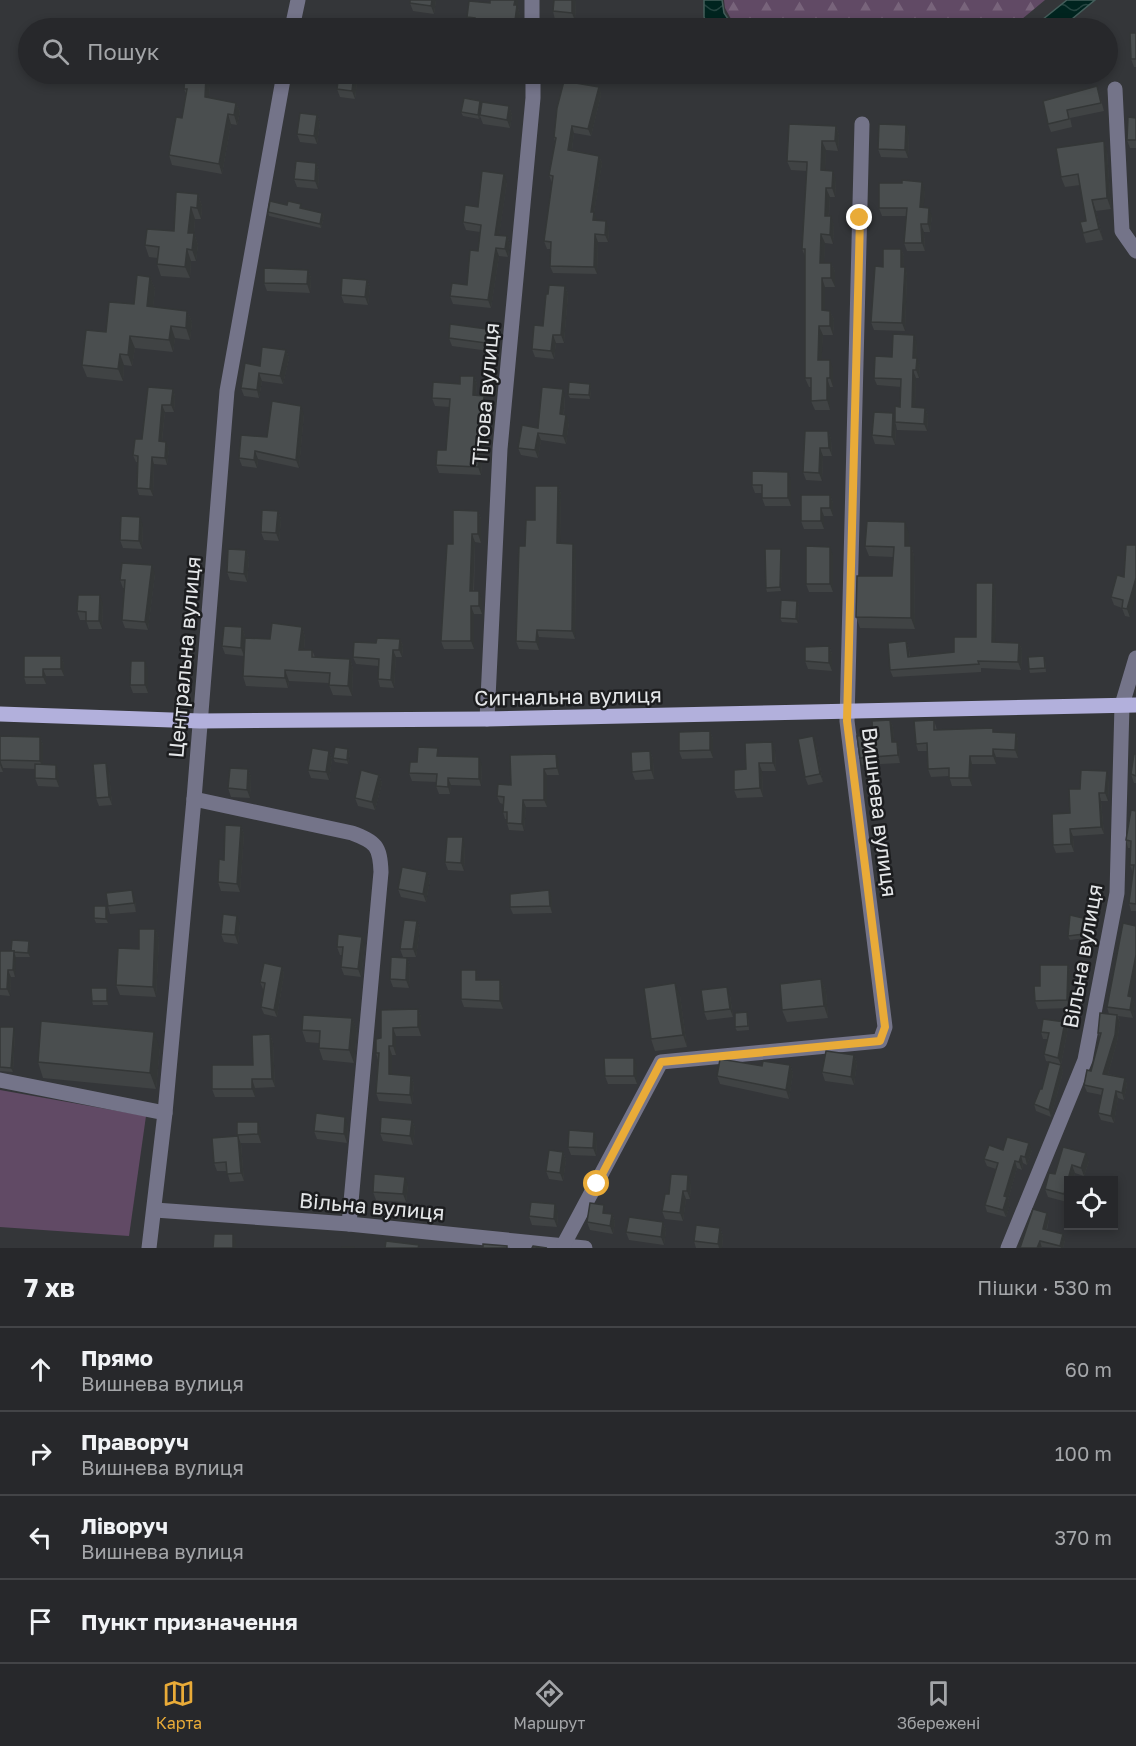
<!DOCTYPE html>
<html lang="uk">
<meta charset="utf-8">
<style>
:root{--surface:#27282b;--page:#2f3033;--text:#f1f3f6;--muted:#a4a6a9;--line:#434447;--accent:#e9ab38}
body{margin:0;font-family:"Golos Text",sans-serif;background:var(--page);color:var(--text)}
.controls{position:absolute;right:18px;bottom:18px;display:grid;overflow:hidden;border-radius:0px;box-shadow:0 3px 9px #0003}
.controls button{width:54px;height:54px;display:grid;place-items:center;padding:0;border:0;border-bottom:2px solid var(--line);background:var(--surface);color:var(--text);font:30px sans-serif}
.stop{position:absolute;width:18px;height:18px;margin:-14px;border:4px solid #e9ab38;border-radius:50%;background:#fff}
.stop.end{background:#e9ab38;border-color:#fff;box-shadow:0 2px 6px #0008}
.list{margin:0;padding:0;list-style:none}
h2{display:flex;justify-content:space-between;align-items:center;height:78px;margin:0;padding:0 24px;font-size:26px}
h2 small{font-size:20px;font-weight:400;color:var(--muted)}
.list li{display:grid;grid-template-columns:39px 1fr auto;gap:18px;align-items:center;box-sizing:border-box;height:84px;padding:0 24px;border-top:2px solid var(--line)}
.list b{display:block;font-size:22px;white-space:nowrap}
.list p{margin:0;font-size:20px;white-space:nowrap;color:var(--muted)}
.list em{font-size:20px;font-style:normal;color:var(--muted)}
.icon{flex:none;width:33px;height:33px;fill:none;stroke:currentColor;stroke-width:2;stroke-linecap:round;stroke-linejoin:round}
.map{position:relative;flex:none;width:1136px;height:1248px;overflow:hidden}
.search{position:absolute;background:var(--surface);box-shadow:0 3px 9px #0003;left:18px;right:18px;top:18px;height:66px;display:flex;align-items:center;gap:15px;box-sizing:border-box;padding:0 21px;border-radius:33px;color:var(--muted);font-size:22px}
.sheet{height:414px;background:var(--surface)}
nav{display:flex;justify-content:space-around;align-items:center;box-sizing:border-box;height:84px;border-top:2px solid var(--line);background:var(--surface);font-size:16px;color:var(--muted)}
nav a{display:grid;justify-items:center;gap:3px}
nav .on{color:var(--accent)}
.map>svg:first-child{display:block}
.green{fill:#614a65}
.forest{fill:url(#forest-firs)}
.water{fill:url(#water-waves);stroke:#445e5b;stroke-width:1.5}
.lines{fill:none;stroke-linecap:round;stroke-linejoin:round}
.minor{stroke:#747489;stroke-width:15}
.major{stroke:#b2b0dc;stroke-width:15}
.wall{fill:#404344}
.shaded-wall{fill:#343737}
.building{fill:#4a4e4f;stroke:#343737;stroke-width:1.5}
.route{stroke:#e9ab38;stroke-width:8}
.labels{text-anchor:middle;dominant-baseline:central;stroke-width:5;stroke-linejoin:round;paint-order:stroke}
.street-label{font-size:21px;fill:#e4e6e8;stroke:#1c1d1f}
</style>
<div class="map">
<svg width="1136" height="1248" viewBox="0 0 1136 1248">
<defs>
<pattern id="forest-firs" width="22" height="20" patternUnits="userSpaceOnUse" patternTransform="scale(1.5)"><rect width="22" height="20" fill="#614a65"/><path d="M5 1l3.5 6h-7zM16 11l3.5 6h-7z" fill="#78647b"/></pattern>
<pattern id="water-waves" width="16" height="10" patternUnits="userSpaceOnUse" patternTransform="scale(1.5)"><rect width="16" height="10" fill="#00241f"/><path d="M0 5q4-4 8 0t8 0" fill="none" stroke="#254440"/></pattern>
</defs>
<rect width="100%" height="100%" fill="#343639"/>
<polygon class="green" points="0,1090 146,1116 129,1236 0,1227"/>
<polygon class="forest" points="724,0 1045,0 1011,28 736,28 725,8"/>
<g class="water">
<polygon points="704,0 722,0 724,13 734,28 710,28 704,17"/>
<polygon points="1067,0 1095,0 1061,28 1032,28"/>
</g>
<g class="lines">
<g class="minor">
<polyline points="532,0 532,28"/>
<polyline points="292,28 298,0"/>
<polyline points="1115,89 1122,231 1136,251"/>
<polyline points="487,719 500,449 533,98 533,74"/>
<path d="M194,799L352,833C376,842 380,846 381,872L349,1224"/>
<polyline points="0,1080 165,1113"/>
<polyline points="155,1210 349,1224 585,1248"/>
<polyline points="564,1244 661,1062 880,1041 885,1027 847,721 862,124"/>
<polyline points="149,1248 165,1113 194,799 227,391 284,74"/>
<polyline points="1008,1248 1085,1060 1117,893 1122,705 1136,658"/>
</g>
<polyline class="major" points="0,714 200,721 487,719 1136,705"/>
</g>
<g class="wall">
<polygon points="410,0 436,0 434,14 413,11 410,3"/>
<polygon points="490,0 518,0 518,8 520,15 519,28 474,28 474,26 471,26 467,17 490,3"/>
<polygon points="576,0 575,21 555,20 553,11"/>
<polygon points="1136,33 1136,67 1134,67 1131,59"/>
<polygon points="358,74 355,99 340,97 337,89"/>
<polygon points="210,86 209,98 236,103 240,112 237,125 231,124 222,174 172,165 169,155 182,118 186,94 184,89"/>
<polygon points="1097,86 1104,111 1070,118 1072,127 1051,132 1048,124"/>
<polygon points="599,87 601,95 591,136 574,133 572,150 599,156 602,163 594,213 596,220 609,229 608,242 598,242 597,274 553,273 550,266 551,249 547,249 544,241 552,183 549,175 555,142 554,137"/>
<polygon points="482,105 509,106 512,115 510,128 483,124 480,116 479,119 463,116 461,112"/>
<polygon points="317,115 320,123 317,144 300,142 297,134"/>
<polygon points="1136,118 1136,148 1130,148 1127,140"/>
<polygon points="836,126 839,135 838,151 826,150 825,170 836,180 835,197 830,197 829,216 834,225 833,244 825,243 824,263 831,263 835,272 835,287 825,287 825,310 830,311 834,320 833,335 823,335 821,360 833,369 833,387 830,387 830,410 815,410 811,401 811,387 809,387 805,378 805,256 802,249 807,171 791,170 787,161"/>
<polygon points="909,133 908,158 881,157 878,149"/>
<polygon points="1107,151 1111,209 1096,211 1103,240 1086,243 1083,233 1086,221 1080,185 1065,187 1061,177"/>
<polygon points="316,163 319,171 318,189 297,187 294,179"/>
<polygon points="507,182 499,235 507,236 510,244 508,257 499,256 491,308 453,304 450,296 467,285 478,251 480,232 466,230 463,222 478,207"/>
<polygon points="925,190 923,208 932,216 930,232 924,232 925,251 907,251 904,243 907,216 882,216 879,208"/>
<polygon points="198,194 202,206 201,219 195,219 194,233 198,245 196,261 191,261 190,278 161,276 157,264 158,258 149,257 145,245 174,231"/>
<polygon points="302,208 322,213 324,217 321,228 269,216 268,212"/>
<polygon points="901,249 904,256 903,267 905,267 907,275 905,331 874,330 871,322 883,267"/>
<polygon points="308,270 311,278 310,293 267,291 264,283"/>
<polygon points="150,277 155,289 153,307 187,311 192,322 190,340 175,338 173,352 135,348 132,366 124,365 123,381 87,377 82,365 106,332 134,304"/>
<polygon points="367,280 370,288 368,305 344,303 341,295"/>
<polygon points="565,286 568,294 564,343 556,343 554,359 535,357 532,349 543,326 548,294"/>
<polygon points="487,329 490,337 489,351 452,346 449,338"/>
<polygon points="917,343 916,358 920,366 919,378 916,378 915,407 925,408 928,416 927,431 897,430 896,425 895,445 875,444 872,435 895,418 900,407 901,387 877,385 874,378 892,357"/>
<polygon points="286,350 289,358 283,384 262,381 259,398 244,396 241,388 260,366"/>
<polygon points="474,376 477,384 476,395 487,404 481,475 439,473 436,465 446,450 450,407 435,406 432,398"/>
<polygon points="590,384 591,388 590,399 570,398 568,394"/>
<polygon points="148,387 173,389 175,396 174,412 165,412 162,441 169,449 167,465 154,464 153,496 139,495 137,488 138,462 136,462 133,455 142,439"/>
<polygon points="565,396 564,414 569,422 566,444 541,440 538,458 521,455 518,448 538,428"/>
<polygon points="304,414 299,468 258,459 257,468 242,466 239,458 267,437"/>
<polygon points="828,431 831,439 832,456 823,456 822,481 806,480 803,472"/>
<polygon points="791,480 791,506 765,506 762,498 762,493 755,493 752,485"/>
<polygon points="558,486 561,494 560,543 576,551 575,639 539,637 539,650 519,649 516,641 525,546 535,520"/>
<polygon points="830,495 833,503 833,516 824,516 824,529 804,529 801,521"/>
<polygon points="278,511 281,519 279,541 264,540 261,532"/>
<polygon points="478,511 481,519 481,543 475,542 474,591 482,599 482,614 474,614 474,649 444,649 441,641 453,544"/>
<polygon points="143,525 142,549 123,548 120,540"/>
<polygon points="909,533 909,546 911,546 914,556 915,629 860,628 856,617 892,576 893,557 869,556 865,546"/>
<polygon points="246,550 249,559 247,582 230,580 227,572"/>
<polygon points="782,553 781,591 767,592 766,588"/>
<polygon points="833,555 833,592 809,592 806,584"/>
<polygon points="155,574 148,630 125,628 122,620 124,588 123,588 120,580"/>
<polygon points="1117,575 1130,617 1125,616 1122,608 1114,605 1111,597"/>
<polygon points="996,591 995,642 1019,643 1022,650 1021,670 981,668 981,672 893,677 890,670 906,641 909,649 910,656 954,652 976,637"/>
<polygon points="797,601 799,605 798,623 782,622 780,618"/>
<polygon points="103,604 102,629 89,629 86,620 80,620 77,611"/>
<polygon points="242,627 245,636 245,638 270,639 302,627 305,637 304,650 312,650 315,657 350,659 353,669 352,696 333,695 329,685 329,683 289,681 288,688 246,686 243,676 244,656 225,654 222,646"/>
<polygon points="400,639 403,646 402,657 396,657 394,688 380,687 378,679 378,666 356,664 353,657 376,643"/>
<polygon points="829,646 832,654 832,671 808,669 805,661"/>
<polygon points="61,656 64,664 64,676 46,676 46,684 26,684 24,677"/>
<polygon points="1045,660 1046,672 1030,673 1029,669"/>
<polygon points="148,669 148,693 133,693 130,685"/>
<polygon points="890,720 893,727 894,742 897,742 899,749 900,763 862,765 860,758 873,735"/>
<polygon points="934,720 937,730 1016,733 1018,740 1018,758 996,757 996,764 972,764 972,786 952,786 949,776 931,777 928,769 928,751 918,751 916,744"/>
<polygon points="710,731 713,739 713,758 682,759 679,751"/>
<polygon points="0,736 40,737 43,745 43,764 59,773 59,787 38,786 35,778 35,769 3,768 3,772 0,772"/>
<polygon points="816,745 823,782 808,785 805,777"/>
<polygon points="348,749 350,753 348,764 335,762 333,758"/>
<polygon points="775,750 776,771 762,771 763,797 737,798 734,790 746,769"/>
<polygon points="329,751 332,759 329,780 311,778 308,770"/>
<polygon points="650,751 653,759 654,779 635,780 632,772"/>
<polygon points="1136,754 1136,783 1134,783 1131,774"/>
<polygon points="559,760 559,775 547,775 547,807 526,807 524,831 509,830 507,823 507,819 505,819 503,812 503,804 500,803 497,796 511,785"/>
<polygon points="417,762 482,765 481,786 451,785 450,794 439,794 436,786 437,782 412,781 409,773"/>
<polygon points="248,769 251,777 250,798 231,797 228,788"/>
<polygon points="109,771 112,805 99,806 96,798"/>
<polygon points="379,775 382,783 375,810 358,806 355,798"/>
<polygon points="1109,779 1108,801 1101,801 1104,834 1073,836 1074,852 1056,853 1053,845 1070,813 1080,789"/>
<polygon points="1136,811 1136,911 1131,911 1129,903 1133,873 1130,865 1130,848 1128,848 1126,840"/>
<polygon points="241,826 244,834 240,892 221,891 218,882 224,860"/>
<polygon points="465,846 464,871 448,870 445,862"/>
<polygon points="427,872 430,880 426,902 401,897 398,889"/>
<polygon points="552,897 552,913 513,914 510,907"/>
<polygon points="135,899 136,912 110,914 108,906"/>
<polygon points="106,906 108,910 108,923 96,923 94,918"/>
<polygon points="417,921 420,929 416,957 403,957 400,949"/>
<polygon points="1085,923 1086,938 1070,940 1068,936"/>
<polygon points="240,924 238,944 224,942 221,934"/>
<polygon points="155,929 159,939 156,997 120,995 116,985"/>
<polygon points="29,941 30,945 30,957 15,957 15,977 11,977 10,996 0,995 0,951 11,951"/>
<polygon points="365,945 361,977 344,975 341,967 342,955 340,955 337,947"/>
<polygon points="407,958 410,966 409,988 393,987 390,979"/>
<polygon points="1068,965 1071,974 1070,1008 1038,1009 1035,1001 1040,986"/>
<polygon points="282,967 284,974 277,1017 264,1014 261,1007 264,989 263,989 260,982"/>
<polygon points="476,970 479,980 500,980 503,988 503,1009 464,1007 461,999"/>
<polygon points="821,979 826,991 828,1018 787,1022 782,1010"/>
<polygon points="107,988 108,992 108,1005 93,1005 92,1001"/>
<polygon points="680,995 687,1047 655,1051 651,1039"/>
<polygon points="730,995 733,1017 707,1020 704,1012"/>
<polygon points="1132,998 1135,1005 1133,1018 1118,1016 1120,1022 1117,1042 1108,1074 1125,1078 1127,1085 1124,1100 1118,1098 1114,1123 1101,1120 1098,1113 1102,1095 1087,1092 1084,1085 1091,1071 1100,1038 1098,1033 1109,1014 1107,1007"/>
<polygon points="418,1009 421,1017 421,1036 396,1036 396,1055 392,1055 392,1074 411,1076 414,1084 412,1104 379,1101 376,1093 378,1060 376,1053 381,1038 381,1010"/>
<polygon points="747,1012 748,1016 749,1030 737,1031 735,1027"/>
<polygon points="352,1018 357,1030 354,1063 323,1060 319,1048 319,1043 306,1042 302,1030"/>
<polygon points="1065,1022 1068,1028 1061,1065 1063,1072 1051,1117 1036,1111 1034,1104 1042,1089 1051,1062 1046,1061 1044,1054 1048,1039 1043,1039 1041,1032"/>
<polygon points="0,1027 15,1032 13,1072 0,1071"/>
<polygon points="270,1034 273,1043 275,1087 255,1088 255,1097 215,1097 212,1089 253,1065"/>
<polygon points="160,1048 156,1089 43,1078 38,1062"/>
<polygon points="854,1055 857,1063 854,1085 825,1081 822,1072"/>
<polygon points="790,1065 793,1073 789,1099 720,1084 717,1076 762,1066"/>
<polygon points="637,1066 637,1084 608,1084 605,1076"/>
<polygon points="412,1120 415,1128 413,1145 383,1141 380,1133"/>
<polygon points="348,1125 347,1143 317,1139 314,1131"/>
<polygon points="261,1130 261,1143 241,1143 244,1181 230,1182 227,1171 217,1171 214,1163 237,1136 237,1135"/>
<polygon points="597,1140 596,1156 571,1155 568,1147"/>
<polygon points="1063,1147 1089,1161 1084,1176 1075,1173 1073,1180 1068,1180 1067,1202 1048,1197 1045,1189 1055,1174"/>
<polygon points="1003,1150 1032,1150 1027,1165 1023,1163 1022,1170 1017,1168 1008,1200 1010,1204 1006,1217 987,1212 985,1205 996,1169 987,1166 984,1159"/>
<polygon points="563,1152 566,1160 563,1181 549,1179 546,1171"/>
<polygon points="691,1183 690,1199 686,1199 683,1221 665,1219 662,1211 669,1194"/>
<polygon points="408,1185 406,1202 376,1200 373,1192"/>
<polygon points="558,1212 557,1227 532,1225 529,1216"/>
<polygon points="607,1213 612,1214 615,1222 613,1234 590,1230 587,1222"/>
<polygon points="1049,1219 1047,1230 1065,1240 1063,1248 1042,1247 1042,1248 1020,1248"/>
<polygon points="663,1222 666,1230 664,1245 629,1240 626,1232"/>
<polygon points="720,1228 723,1236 722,1248 696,1248 694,1241"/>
</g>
<g class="shaded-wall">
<polygon points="432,0 436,0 434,14 431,6"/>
<polygon points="515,0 518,0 518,8 520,15 519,28 514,28"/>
<polygon points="572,0 576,0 575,21 572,13"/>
<polygon points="354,74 358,74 355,99 352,91"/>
<polygon points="206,77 210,86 208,107 205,97"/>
<polygon points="599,87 601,95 591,136 588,129"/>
<polygon points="480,101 482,105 479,119 478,115"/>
<polygon points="236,103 240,112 237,125 234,115"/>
<polygon points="509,106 512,115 510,128 507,120"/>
<polygon points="228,114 231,124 222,174 219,164"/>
<polygon points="317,115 320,123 317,144 314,136"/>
<polygon points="906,125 909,133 908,158 905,150"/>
<polygon points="572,126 574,133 571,157 568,150"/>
<polygon points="836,126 839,135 838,151 835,141"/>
<polygon points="822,141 826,150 825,179 821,170"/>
<polygon points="1104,141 1107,151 1111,209 1107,198"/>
<polygon points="599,156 602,163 594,213 597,219 596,228 591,212"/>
<polygon points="316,163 319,171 318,189 315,181"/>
<polygon points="833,171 836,180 835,197 832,188"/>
<polygon points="504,174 507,182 498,243 495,235"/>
<polygon points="922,182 925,190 923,216 920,207"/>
<polygon points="826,188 830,197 828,225 825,216"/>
<polygon points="198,194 202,206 201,219 197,208"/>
<polygon points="1092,200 1096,211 1103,240 1099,229"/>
<polygon points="191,207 195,219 193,245 188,233"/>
<polygon points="929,208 932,216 930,232 928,224"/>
<polygon points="322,213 324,217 321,228 320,224"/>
<polygon points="831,216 834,225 833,244 830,235"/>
<polygon points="606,221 609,229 608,242 605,235"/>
<polygon points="921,224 924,232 925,251 922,243"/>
<polygon points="194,233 198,245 196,261 192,250"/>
<polygon points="595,234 598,242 597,274 594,267"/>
<polygon points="821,234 825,243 824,272 820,263"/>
<polygon points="507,236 510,244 508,257 505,249"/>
<polygon points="496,248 499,256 491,308 488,300"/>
<polygon points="187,249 191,261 190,278 185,267"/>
<polygon points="901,249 904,256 903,275 901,267"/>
<polygon points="831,263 835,272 835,287 831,278"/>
<polygon points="905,267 907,275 905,331 902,323"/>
<polygon points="308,270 311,278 310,293 307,284"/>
<polygon points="150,277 155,289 152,318 147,306"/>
<polygon points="822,278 825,287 825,319 822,310"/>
<polygon points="367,280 370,288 368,305 365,297"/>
<polygon points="565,286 568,294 564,343 561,335"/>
<polygon points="187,311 192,322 190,340 186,328"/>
<polygon points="830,311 834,320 833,335 830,326"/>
<polygon points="171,326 175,338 173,352 169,340"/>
<polygon points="819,326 823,335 821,369 818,360"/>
<polygon points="487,329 490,337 489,351 486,343"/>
<polygon points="553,335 556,343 554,359 551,351"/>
<polygon points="914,335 917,343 916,365 913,358"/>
<polygon points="130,336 135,348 132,366 128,355"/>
<polygon points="286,350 289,358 283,384 280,376"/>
<polygon points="120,354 124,365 123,381 118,369"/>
<polygon points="917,358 920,366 919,378 916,370"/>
<polygon points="830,360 833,369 833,387 830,378"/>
<polygon points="913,370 916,378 915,415 912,407"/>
<polygon points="259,373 262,381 259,398 257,390"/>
<polygon points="474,376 477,384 475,403 473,395"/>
<polygon points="827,378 830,387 830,410 827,400"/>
<polygon points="590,384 591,388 590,399 589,395"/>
<polygon points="173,389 175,396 174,412 171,405"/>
<polygon points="563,389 565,396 563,421 560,414"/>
<polygon points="484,396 487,404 481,475 478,467"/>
<polygon points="162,405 165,412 161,448 159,441"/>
<polygon points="301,406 304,414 299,468 296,460"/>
<polygon points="925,408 928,416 927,431 924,424"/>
<polygon points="893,413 896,421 895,422 896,425 895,445 892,437"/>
<polygon points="566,415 569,422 566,444 563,436"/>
<polygon points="828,431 831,439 832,456 829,448"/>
<polygon points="538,433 541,440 538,458 535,450"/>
<polygon points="166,442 169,449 167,465 165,458"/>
<polygon points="820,448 823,456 822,481 819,473"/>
<polygon points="255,451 258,459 257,468 254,460"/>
<polygon points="152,457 154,464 153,496 150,489"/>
<polygon points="788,472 791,480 791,506 788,498"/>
<polygon points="558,486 561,494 560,551 557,543"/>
<polygon points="830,495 833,503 833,516 830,508"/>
<polygon points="821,508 824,516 824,529 821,521"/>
<polygon points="278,511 281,519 279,541 276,533"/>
<polygon points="478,511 481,519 481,543 478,534"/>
<polygon points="140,517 143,525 142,549 139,541"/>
<polygon points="905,522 909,533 909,556 905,546"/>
<polygon points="472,534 475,542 473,599 470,591"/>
<polygon points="573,544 576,551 575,639 572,631"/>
<polygon points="911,546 914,556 915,629 911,618"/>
<polygon points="830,547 833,555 833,592 830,584"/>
<polygon points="781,549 782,553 781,591 780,587"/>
<polygon points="246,550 249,559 247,582 244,574"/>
<polygon points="152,565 155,574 148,630 145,622"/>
<polygon points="1136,578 1136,596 1130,617 1127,609"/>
<polygon points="993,583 996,591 995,650 992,642"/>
<polygon points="479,591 482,599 482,614 479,606"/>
<polygon points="100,595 103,604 102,629 99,621"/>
<polygon points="797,601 799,605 798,623 796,619"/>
<polygon points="471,606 474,614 474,649 471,641"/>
<polygon points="242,627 245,636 244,656 241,648"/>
<polygon points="302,627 305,637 303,660 299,650"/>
<polygon points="537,630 539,637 539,650 536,642"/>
<polygon points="400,639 403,646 402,657 399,650"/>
<polygon points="906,641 909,649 910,664 908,657"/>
<polygon points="1019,643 1022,650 1021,670 1018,662"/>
<polygon points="829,646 832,654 832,671 829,663"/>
<polygon points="393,650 396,657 394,688 391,680"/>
<polygon points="61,656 64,664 64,676 61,669"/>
<polygon points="350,659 353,669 352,696 348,686"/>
<polygon points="145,661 148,669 148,693 145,685"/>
<polygon points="43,669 46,676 46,684 43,677"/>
<polygon points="285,670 289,681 288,688 285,678"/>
<polygon points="890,720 893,727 895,750 892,742"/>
<polygon points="710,731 713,739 713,758 710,750"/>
<polygon points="1016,733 1018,740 1018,758 1015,750"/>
<polygon points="813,736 816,745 823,782 820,774"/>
<polygon points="40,737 43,745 43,770 40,761"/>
<polygon points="772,742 775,750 776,771 773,763"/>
<polygon points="897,742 899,749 900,763 898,755"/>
<polygon points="348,749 350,753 348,764 347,760"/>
<polygon points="993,749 996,757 996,764 993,756"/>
<polygon points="329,751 332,759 329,780 326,772"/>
<polygon points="650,751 653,759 654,779 651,770"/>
<polygon points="556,754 559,760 559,775 557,768"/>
<polygon points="970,756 972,764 972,786 969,778"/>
<polygon points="479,757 482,765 481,786 479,779"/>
<polygon points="0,760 3,768 3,772 0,765"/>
<polygon points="106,763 109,771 112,805 109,797"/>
<polygon points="759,763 762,771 763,797 760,788"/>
<polygon points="56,765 59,773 59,787 56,779"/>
<polygon points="248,769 251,777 250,798 247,790"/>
<polygon points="544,769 547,775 547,807 544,800"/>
<polygon points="1107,771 1109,779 1108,801 1105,793"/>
<polygon points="379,775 382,783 375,810 372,802"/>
<polygon points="448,778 451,785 450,794 448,787"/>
<polygon points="1099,793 1101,801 1104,834 1101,827"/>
<polygon points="523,800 526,807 524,831 522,824"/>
<polygon points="241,826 244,834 240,892 237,884"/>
<polygon points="1070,829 1073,836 1074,852 1071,844"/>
<polygon points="463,837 465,846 464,871 461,863"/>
<polygon points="427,872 430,880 426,902 423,894"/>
<polygon points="132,890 135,899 136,912 134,903"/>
<polygon points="549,890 552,897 552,913 550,906"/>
<polygon points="106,906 108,910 108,923 106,919"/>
<polygon points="237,916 240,924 238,944 235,935"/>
<polygon points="1083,918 1085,923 1086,938 1084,934"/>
<polygon points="417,921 420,929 416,957 413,949"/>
<polygon points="155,929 159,939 156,997 153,987"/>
<polygon points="362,937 365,945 361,977 358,969"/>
<polygon points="29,941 30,945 30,957 28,953"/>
<polygon points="14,951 16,958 15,977 13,970"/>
<polygon points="1136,955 1136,978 1132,998 1135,1005 1133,1018 1130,1010 1128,996"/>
<polygon points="407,958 410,966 409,988 406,980"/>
<polygon points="1068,965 1071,974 1070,1008 1067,1000"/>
<polygon points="282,967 284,974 277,1017 274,1010"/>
<polygon points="8,970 11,977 10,996 7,989"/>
<polygon points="476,970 479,979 479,988 476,980"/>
<polygon points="821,979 826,991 828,1018 824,1006"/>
<polygon points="500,980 503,988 503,1009 500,1001"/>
<polygon points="675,983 680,995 687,1047 683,1035"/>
<polygon points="727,987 730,995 733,1017 730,1009"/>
<polygon points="107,988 108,992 108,1005 107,1001"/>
<polygon points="418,1009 421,1017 421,1036 418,1027"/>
<polygon points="1117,1015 1120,1022 1117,1042 1106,1081 1103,1074"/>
<polygon points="352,1018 357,1030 354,1063 349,1050"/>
<polygon points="1065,1022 1068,1028 1061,1065 1063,1072 1051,1117 1049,1110 1061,1065 1058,1058"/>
<polygon points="14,1027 15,1032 13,1072 11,1068"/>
<polygon points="393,1028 396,1036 396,1055 393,1046"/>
<polygon points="154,1032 160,1048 156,1089 150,1073"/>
<polygon points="270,1034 273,1043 275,1087 272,1079"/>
<polygon points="389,1046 392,1055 392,1082 389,1074"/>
<polygon points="854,1055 857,1063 854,1085 851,1077"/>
<polygon points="634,1058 637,1066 637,1084 634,1076"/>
<polygon points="790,1065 793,1073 789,1099 786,1090"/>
<polygon points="411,1076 414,1084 412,1104 410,1095"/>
<polygon points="1125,1078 1127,1085 1124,1100 1122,1093"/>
<polygon points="252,1079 255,1088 255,1097 252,1089"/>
<polygon points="1116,1091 1118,1098 1114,1123 1111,1116"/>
<polygon points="345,1117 348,1125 347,1143 344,1134"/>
<polygon points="412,1120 415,1128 413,1145 410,1136"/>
<polygon points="258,1122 261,1130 261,1143 258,1134"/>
<polygon points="594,1132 597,1140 596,1156 593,1148"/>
<polygon points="238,1136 241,1144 244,1181 241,1173"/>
<polygon points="1029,1143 1032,1150 1027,1165 1025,1157"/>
<polygon points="563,1152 566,1160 563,1181 560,1173"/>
<polygon points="1086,1153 1089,1161 1084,1176 1081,1168"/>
<polygon points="1021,1156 1023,1163 1022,1170 1019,1162"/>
<polygon points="1015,1161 1017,1168 1008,1200 1010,1204 1006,1217 1003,1210 1004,1196"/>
<polygon points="1072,1165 1075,1173 1073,1180 1068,1180 1068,1197 1067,1202 1064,1194"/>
<polygon points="688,1175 691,1183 690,1199 687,1191"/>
<polygon points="405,1177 408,1185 406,1202 403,1194"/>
<polygon points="683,1191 686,1199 683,1221 680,1213"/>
<polygon points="555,1204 558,1212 557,1227 554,1219"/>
<polygon points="1047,1213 1049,1219 1045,1235 1043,1229"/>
<polygon points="612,1214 615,1222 613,1234 610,1226"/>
<polygon points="663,1222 666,1230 664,1245 661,1237"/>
<polygon points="720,1228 723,1236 722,1248 719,1248 718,1244"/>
<polygon points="233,1234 236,1243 236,1248 233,1248"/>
<polygon points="1063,1234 1065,1240 1063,1248 1061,1248 1060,1246"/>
<polygon points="1040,1241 1042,1248 1037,1248"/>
</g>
<g class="building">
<polygon points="410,0 432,0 431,6 410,3"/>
<polygon points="490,0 515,0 514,5 517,5 514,28 474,28 475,18 467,17 469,1 490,3"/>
<polygon points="554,0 572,0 572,13 553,11"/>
<polygon points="333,26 345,27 345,28 333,28"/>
<polygon points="227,27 227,28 200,28"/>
<polygon points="1130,33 1136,33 1136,59 1131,59"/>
<polygon points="339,74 354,74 352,91 337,89"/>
<polygon points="185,75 206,77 205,97 236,103 234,115 228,114 219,164 169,155 176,117 182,118 187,89 184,89"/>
<polygon points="564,81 599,87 588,129 572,126 568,150 599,156 591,212 594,212 593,220 606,221 605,235 595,234 594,267 550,266 551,242 544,241 553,176 549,175 556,138 554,137 557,108"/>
<polygon points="1097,86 1101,103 1067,110 1069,119 1048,124 1043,101"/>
<polygon points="464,98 480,101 478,115 461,112"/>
<polygon points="482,102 509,106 507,120 480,115"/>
<polygon points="300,113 317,115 314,136 297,134"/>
<polygon points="1128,117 1136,118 1136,140 1127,140"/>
<polygon points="789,124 836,126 835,141 822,141 821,170 833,171 832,188 826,188 825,216 831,216 830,235 821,234 820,263 831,263 831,278 822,278 822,310 830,311 830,326 819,326 818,360 830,360 830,378 827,378 827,400 811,401 811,378 805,378 805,249 802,249 807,165 807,162 787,161"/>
<polygon points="879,124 906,125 905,150 878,149"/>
<polygon points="1104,141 1107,198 1092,200 1099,229 1083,233 1080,222 1086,221 1078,174 1061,177 1056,148"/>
<polygon points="296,161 316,163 315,181 294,179"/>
<polygon points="482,171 504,174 495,235 507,236 505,249 496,248 488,300 450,296 452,283 467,285 470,250 478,251 481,225 463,222 465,205 478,207"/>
<polygon points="902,180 922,182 920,207 929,208 928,224 921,224 922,243 904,243 907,208 879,208 879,183 902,183"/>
<polygon points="176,192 198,194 197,208 191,207 188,233 194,233 192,250 187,249 185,267 157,264 159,247 145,245 147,229 174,231"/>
<polygon points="270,201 287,205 288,201 301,204 300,208 322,213 320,224 268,212"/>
<polygon points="883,249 901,249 901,267 905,267 902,323 871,322 875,266 883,267"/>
<polygon points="264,268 308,270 307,284 264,283"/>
<polygon points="137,275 150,277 147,306 187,311 186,328 171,326 169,340 130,336 128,355 120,354 118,369 82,365 86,330 106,332 109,302 134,304"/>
<polygon points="342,278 367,280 365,297 341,295"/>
<polygon points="549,285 565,286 561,335 553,335 551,351 532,349 534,325 543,326 546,294 548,294"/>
<polygon points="450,324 487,329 486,343 449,338"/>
<polygon points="893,334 914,335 913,358 917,358 916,370 913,370 912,407 925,408 924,424 895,422 895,406 900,407 901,379 874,378 875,356 892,357"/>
<polygon points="262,347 286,350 280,376 259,373 257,390 241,388 245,363 260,366"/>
<polygon points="460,376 474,376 473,395 484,396 478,467 436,465 437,450 446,450 450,399 432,398 433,382 460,384"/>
<polygon points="569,382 590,384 589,395 568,394"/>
<polygon points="148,387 173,389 171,405 162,405 159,441 166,442 165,458 152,457 150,489 137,488 138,456 133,455 135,439 142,439"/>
<polygon points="542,387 563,389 560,414 566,415 563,436 538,433 535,450 518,448 522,425 538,428"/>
<polygon points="272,401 301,406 296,460 255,451 254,460 239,458 241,435 267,437"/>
<polygon points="874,412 893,413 892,437 872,435"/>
<polygon points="805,431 828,431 829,448 820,448 819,473 803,472"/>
<polygon points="752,471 788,472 788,498 762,498 762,485 752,485"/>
<polygon points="535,486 558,486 557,543 573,544 572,631 537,630 536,642 516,641 519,546 525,546 526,520 535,520"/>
<polygon points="801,495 830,495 830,508 821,508 821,521 801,521"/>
<polygon points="262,510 278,511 276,533 261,532"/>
<polygon points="453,510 478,511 478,534 472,534 470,591 479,591 479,606 471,606 471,641 441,641 447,544 453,544"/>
<polygon points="121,516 140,517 139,541 120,540"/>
<polygon points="867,521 905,522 905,546 911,546 911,618 856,617 857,576 892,576 894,547 865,546"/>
<polygon points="1126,545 1136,545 1136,578 1127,609 1122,608 1123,600 1111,597 1117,575 1124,577"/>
<polygon points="806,546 830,547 830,584 806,584"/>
<polygon points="228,549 246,550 244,574 227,572"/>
<polygon points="765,549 781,549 780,587 766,588"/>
<polygon points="122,563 152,565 145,622 122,620 125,580 120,580"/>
<polygon points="976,583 993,583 992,642 1019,643 1018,662 978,661 979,664 890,670 888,643 906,641 908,657 954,652 954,637 976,637"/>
<polygon points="78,595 100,595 99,621 86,621 86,612 77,611"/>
<polygon points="781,600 797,601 796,619 780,618"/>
<polygon points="272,623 302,627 299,650 312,650 312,657 350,659 348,686 329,685 330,673 285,670 285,678 243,676 245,638 270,639"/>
<polygon points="224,626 242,627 241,648 222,646"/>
<polygon points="377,638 400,639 399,650 393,650 391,680 378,679 379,659 353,657 354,642 376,643"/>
<polygon points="829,646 829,663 805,661 805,647"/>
<polygon points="24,656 61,656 61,669 43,669 43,677 24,677"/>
<polygon points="1044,656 1045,668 1029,669 1028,657"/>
<polygon points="131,661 145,661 145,685 130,685"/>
<polygon points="890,720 892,742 897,742 898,755 860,758 857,736 873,735 872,721"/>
<polygon points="934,720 934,730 993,728 993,732 1016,733 1015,750 993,749 993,756 970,756 969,778 949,778 949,768 928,769 927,743 916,744 914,721"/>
<polygon points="710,731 710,750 679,751 679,732"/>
<polygon points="0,736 40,737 40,761 0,760 0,762"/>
<polygon points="813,736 820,774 805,777 798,739"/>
<polygon points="772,742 773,763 759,763 760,788 734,790 734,770 746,769 745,743"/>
<polygon points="335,747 348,749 347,760 333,758"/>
<polygon points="418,747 438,748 437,756 479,757 479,779 448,778 448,787 436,786 437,774 409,773 410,762 417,762"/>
<polygon points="312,748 329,751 326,772 308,770"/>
<polygon points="650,751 651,770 632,772 631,752"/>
<polygon points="556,754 557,768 544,769 544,800 523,800 522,824 507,823 507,812 503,812 504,797 497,796 498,784 511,785 510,755"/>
<polygon points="1134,754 1136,754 1136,776 1131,774"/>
<polygon points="106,763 109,797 96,798 93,764"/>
<polygon points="35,764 56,765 56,779 35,778"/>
<polygon points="230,768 248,769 247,790 228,788"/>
<polygon points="361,770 379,775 372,802 355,798"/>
<polygon points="1081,770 1107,771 1105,793 1099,793 1101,827 1070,829 1071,844 1053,845 1052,814 1070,813 1069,789 1080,789"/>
<polygon points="1131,810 1136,811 1136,904 1129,903 1134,865 1130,865 1131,841 1126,840"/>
<polygon points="225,825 241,826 237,884 218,882 219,859 224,860"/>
<polygon points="447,837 463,837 461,863 445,862"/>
<polygon points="402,867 427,872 423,894 398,889"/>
<polygon points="132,890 134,903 108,906 106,893"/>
<polygon points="549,890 550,906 510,907 510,894"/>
<polygon points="94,906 106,906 106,919 94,918"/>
<polygon points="223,914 237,916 235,935 221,934"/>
<polygon points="1070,915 1083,918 1084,934 1068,936"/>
<polygon points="404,920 417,921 413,949 400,949"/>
<polygon points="1123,923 1136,926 1136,955 1128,996 1132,997 1130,1010 1107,1007"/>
<polygon points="139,929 155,929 153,987 116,985 118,948 139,949"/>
<polygon points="338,934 362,937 358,969 341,967 343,947 337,947"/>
<polygon points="12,940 29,941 28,953 14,952 14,951 11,951"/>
<polygon points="0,951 14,951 13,970 8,970 7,989 0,989"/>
<polygon points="391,957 407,958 406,980 390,979"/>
<polygon points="264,963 282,967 274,1010 261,1007 265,983 260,982"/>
<polygon points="1040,965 1068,965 1067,1000 1035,1001 1034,986 1040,986"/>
<polygon points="461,970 476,970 476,980 500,980 500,1001 461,999"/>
<polygon points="821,979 824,1006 782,1010 780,984"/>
<polygon points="675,983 683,1035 651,1039 644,988"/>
<polygon points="727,987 730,1009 704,1012 701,990"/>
<polygon points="91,988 107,988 107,1001 92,1001"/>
<polygon points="418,1009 418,1027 393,1028 393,1046 389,1046 389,1074 411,1076 410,1095 376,1093 379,1053 376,1053 376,1039 381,1038 381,1010"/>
<polygon points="747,1012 748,1026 735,1027 735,1013"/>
<polygon points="1100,1013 1117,1015 1115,1035 1103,1074 1125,1078 1122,1093 1116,1091 1111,1116 1098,1113 1103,1089 1084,1085 1087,1070 1091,1071 1101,1033 1098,1033"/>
<polygon points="303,1015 352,1018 349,1050 319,1048 320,1031 302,1030"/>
<polygon points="1043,1019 1065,1022 1058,1058 1044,1054 1049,1033 1041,1032"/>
<polygon points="41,1021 154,1032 150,1073 38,1062"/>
<polygon points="0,1027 14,1027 11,1068 0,1067"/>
<polygon points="270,1034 272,1079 252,1079 252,1089 212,1089 212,1065 253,1065 252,1035"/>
<polygon points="826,1051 854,1055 851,1077 822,1072"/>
<polygon points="604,1058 634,1058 634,1076 605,1076"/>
<polygon points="720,1059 762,1066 763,1061 790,1065 786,1090 717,1076"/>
<polygon points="1049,1062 1061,1065 1049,1110 1034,1104 1040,1089 1042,1089"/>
<polygon points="316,1113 345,1117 344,1134 314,1131"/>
<polygon points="381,1117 412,1120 410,1136 380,1133"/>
<polygon points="237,1122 258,1122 258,1134 237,1135"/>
<polygon points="569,1130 594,1132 593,1148 568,1147"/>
<polygon points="238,1136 241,1173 227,1174 226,1162 214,1163 212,1138"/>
<polygon points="1007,1137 1029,1143 1025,1157 1021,1156 1019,1162 1015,1161 1004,1196 1007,1197 1003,1210 985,1205 998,1163 984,1159 989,1145 1003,1150"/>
<polygon points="1063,1147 1086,1153 1081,1168 1072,1165 1064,1194 1045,1189 1049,1173 1055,1174"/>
<polygon points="549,1150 563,1152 560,1173 546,1171"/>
<polygon points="374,1174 405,1177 403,1194 373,1192"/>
<polygon points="671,1174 688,1175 687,1191 683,1191 680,1213 662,1211 665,1194 669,1194"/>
<polygon points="531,1202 555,1204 554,1219 529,1216"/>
<polygon points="590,1203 604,1205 603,1213 612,1214 610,1226 587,1222"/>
<polygon points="1033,1209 1047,1213 1043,1229 1063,1234 1060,1246 1040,1241 1037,1248 1020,1248"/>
<polygon points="629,1217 663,1222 661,1237 626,1232"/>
<polygon points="696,1225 720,1228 718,1244 694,1241"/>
<polygon points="214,1234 233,1234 233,1248 213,1248"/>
<polygon points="386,1241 419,1245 418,1248 385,1248"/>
<polygon points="483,1244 507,1246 507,1248 483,1248"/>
<polygon points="533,1246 547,1248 532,1248"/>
<rect x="342" y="1247" width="12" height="1"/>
</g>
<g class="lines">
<polyline class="route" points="597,1184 661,1062 880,1041 885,1027 847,721 860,218"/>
</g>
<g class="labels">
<g class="street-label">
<text transform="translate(485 394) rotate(-85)">Тітова вулиця</text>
<text transform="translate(184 657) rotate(-85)">Центральна вулиця</text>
<text transform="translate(568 696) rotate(-1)">Сигнальна вулиця</text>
<text transform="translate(880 812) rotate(83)">Вишнева вулиця</text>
<text transform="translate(1082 956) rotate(-80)">Вільна вулиця</text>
<text transform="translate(372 1206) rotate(5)">Вільна вулиця</text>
</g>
</g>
</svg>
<div class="controls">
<button><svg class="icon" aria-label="locate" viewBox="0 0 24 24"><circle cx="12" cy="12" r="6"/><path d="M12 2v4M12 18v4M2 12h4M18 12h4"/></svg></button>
</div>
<div class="stop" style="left:597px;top:1184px"></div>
<div class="stop end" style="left:860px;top:218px"></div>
<div class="search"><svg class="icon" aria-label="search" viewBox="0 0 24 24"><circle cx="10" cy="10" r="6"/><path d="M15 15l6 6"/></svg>Пошук</div>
</div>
<section class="sheet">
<h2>7 хв<small>Пішки · 530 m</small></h2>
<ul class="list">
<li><svg class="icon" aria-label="ahead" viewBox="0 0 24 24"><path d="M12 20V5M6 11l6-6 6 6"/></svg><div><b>Прямо</b><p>Вишнева вулиця</p></div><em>60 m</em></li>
<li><svg class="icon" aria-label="right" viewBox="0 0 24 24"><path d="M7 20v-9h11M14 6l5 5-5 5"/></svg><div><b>Праворуч</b><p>Вишнева вулиця</p></div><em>100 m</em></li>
<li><svg class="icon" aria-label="left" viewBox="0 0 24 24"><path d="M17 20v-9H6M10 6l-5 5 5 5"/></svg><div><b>Ліворуч</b><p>Вишнева вулиця</p></div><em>370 m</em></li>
<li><svg class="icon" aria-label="arrive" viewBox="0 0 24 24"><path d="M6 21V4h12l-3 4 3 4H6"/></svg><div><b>Пункт призначення</b></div></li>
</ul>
</section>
<nav>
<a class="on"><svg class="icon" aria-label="map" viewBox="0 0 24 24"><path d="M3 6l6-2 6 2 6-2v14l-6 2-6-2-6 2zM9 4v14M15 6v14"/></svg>Карта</a>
<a><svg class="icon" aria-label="directions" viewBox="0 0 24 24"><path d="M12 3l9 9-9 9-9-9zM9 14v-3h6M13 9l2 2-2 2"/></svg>Маршрут</a>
<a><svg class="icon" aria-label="saved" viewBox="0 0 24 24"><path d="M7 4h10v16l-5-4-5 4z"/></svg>Збережені</a>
</nav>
